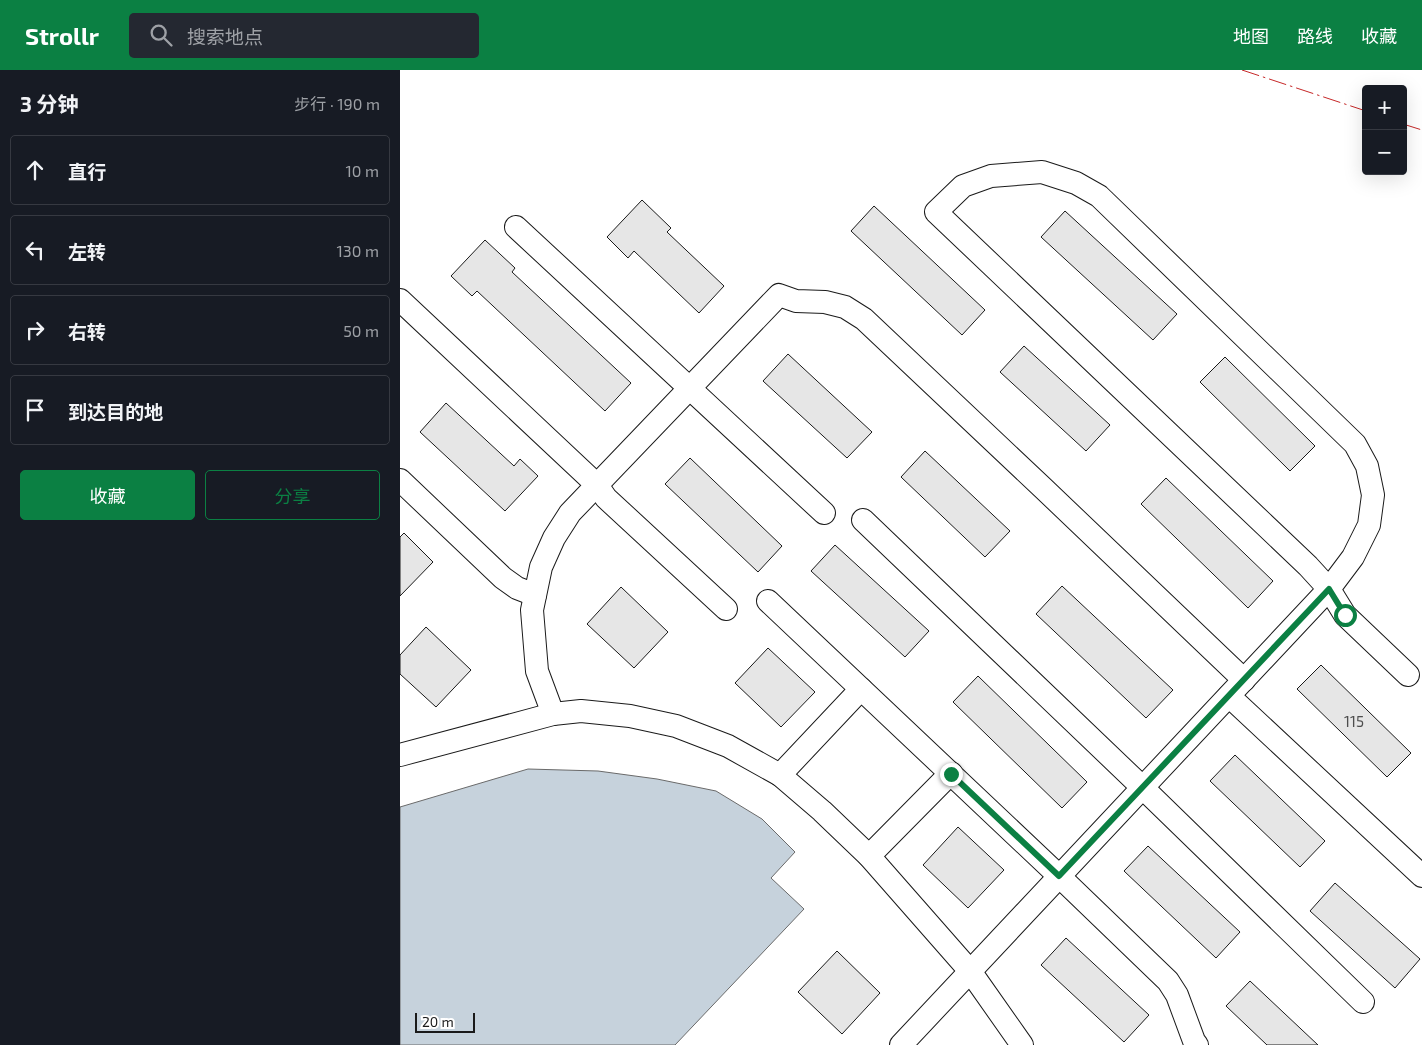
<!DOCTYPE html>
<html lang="zh">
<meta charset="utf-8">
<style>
:root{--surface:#171b24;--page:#242831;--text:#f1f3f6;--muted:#9ea1a6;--line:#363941;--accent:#0b8043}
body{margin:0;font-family:"Exo 2","Noto Sans SC",sans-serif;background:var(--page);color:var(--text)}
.controls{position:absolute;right:15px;top:15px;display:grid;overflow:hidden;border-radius:5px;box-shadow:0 5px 20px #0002}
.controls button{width:45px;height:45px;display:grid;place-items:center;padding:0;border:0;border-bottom:1px solid var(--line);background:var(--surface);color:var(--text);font:25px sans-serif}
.scale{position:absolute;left:15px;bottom:12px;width:60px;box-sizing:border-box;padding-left:5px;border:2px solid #1a1a1a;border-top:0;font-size:14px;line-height:18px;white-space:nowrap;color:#1a1a1a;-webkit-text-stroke:4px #fff;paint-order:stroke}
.stop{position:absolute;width:15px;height:15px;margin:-11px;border:4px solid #0b8043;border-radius:50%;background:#fff}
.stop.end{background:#0b8043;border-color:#fff;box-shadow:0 1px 5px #0008}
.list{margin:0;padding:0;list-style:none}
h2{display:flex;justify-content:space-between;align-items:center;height:65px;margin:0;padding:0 20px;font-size:21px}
h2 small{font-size:16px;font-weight:400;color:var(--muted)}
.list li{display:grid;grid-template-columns:32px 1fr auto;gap:15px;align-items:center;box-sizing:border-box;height:70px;margin:0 10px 10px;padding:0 10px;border:1px solid var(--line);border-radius:5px}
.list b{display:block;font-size:19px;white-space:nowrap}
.list em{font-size:16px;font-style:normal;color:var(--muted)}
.actions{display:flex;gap:10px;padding:15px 20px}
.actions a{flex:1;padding:11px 0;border:1px solid var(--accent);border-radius:5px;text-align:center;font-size:18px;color:var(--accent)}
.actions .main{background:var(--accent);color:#fff}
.icon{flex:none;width:28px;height:28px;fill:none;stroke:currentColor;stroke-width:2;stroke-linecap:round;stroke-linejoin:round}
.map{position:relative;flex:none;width:1022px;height:975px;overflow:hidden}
header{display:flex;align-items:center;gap:30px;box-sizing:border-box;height:70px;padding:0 25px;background:var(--accent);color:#fff}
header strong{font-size:24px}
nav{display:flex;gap:28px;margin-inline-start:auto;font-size:18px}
.search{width:350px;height:45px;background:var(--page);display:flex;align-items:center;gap:12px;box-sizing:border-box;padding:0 18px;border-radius:5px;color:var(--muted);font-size:19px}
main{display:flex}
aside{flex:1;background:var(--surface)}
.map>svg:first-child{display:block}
.water{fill:#c6d2dc;stroke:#6a6a6a}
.building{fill:#e6e6e6;stroke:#1a1a1a}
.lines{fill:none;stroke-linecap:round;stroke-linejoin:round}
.minor-casing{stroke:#1a1a1a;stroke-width:24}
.minor{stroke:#fff;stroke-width:22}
.power{stroke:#c62828;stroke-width:1;stroke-dasharray:18 4 2.5 4;stroke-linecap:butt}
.route{stroke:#0b8043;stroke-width:6}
.labels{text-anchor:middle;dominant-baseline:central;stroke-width:4;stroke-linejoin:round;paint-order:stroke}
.number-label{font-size:15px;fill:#4d4d4d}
</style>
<header>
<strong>Strollr</strong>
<div class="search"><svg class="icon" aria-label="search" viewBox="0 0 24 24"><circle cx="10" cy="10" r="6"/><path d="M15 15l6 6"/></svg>搜索地点</div>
<nav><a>地图</a><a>路线</a><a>收藏</a></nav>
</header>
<main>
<aside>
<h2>3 分钟<small>步行 · 190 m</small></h2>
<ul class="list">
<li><svg class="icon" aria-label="ahead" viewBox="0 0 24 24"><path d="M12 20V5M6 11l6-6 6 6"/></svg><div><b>直行</b></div><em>10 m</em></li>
<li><svg class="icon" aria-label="left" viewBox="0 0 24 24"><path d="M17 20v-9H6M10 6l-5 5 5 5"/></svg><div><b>左转</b></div><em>130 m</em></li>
<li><svg class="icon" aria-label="right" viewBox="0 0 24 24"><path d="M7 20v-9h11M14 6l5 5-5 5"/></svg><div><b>右转</b></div><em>50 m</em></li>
<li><svg class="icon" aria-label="arrive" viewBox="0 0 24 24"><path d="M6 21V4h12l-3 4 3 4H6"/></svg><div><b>到达目的地</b></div></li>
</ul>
<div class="actions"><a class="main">收藏</a><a>分享</a></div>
</aside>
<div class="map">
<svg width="1022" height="975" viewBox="0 0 1022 975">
<rect width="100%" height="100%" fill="#fff"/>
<polygon class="water" points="128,699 198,701 257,709 316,721 362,749 395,782 371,808 404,839 275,975 0,975 0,737"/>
<g class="building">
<polygon points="242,130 271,158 267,162 324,216 299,243 234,181 228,188 207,167"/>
<polygon points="474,136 585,240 562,265 451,161"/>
<polygon points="665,141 777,244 753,270 641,167"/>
<polygon points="85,170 115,198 112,202 231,313 205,341 77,221 72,226 51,206"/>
<polygon points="624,276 710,355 686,381 600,302"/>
<polygon points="388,284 472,362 447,388 363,311"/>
<polygon points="825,287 915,376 890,401 800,312"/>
<polygon points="46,333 114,396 120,389 138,406 105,441 20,362"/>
<polygon points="525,381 610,461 585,487 501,407"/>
<polygon points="290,388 382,476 358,502 265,414"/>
<polygon points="766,408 873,511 848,538 741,434"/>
<polygon points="4,463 33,492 0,526 0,467"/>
<polygon points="435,475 529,561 505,587 411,501"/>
<polygon points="662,516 773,620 746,648 636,544"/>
<polygon points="221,517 268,562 234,598 187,554"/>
<polygon points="26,557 71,600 36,637 0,604 0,585"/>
<polygon points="368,578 415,622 381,657 335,613"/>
<polygon points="921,595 1011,683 987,707 897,619"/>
<polygon points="578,606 687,712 662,738 553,632"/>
<polygon points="835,685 925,771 900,797 810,711"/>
<polygon points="558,757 604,800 568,838 523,795"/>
<polygon points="748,776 840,862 816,888 724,801"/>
<polygon points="935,813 1020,889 995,918 910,841"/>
<polygon points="666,868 749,945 724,972 641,895"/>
<polygon points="437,881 480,923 442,964 398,922"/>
<polygon points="850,911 918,975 867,975 826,936"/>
</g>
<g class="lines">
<defs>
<g id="minor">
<polyline points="116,157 424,443"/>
<polyline points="0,230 197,415 206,428 326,539"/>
<polyline points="0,410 103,508 117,518 135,525"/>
<polyline points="463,450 743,718 963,932"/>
<polyline points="368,531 659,806 768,911 777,925 794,971 797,975"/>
<polyline points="829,626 1022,806"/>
<polyline points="153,644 137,601 132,540 141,497 154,468 170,443 379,225 396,231 425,232 445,237 464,249 643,418 844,610"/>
<polyline points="0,685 153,644 181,641 230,646 276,656 328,676 380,705 422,741 469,786 570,901 622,975"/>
<polyline points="380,705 461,619"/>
<polyline points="469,786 551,703"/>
<polyline points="501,975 929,519 953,487 969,455 973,425 967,396 955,374 699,126 676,113 642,102 591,106 563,116 536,142 908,496 929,519 945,545 1008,605"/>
</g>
</defs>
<use href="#minor" class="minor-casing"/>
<use href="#minor" class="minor"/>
<g class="power">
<polyline points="842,0 966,41"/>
<polyline points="1003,54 1022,60"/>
</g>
</g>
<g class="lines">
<polyline class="route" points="551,704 659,806 929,519 945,545"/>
</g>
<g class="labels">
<g class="number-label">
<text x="954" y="651">115</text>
</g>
</g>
</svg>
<div class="controls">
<button>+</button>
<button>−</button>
</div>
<div class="scale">20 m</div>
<div class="stop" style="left:945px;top:545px"></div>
<div class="stop end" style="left:551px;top:704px"></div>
</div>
</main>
